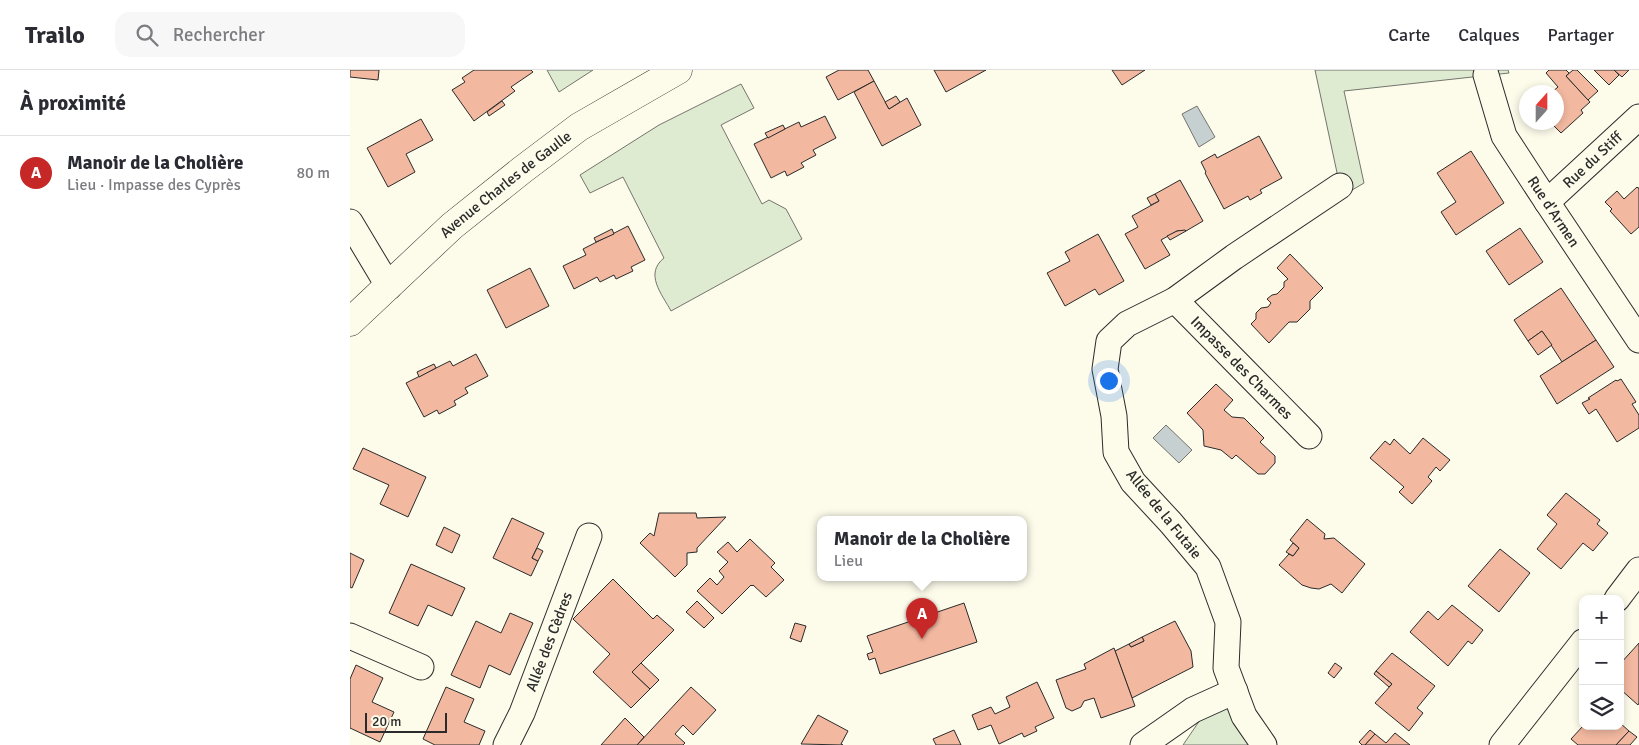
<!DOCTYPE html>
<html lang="fr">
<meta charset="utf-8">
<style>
:root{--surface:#fff;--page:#f7f7f7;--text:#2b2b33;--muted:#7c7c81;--line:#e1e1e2;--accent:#c62828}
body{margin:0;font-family:Signika,sans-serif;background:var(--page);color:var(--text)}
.controls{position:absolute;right:15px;bottom:15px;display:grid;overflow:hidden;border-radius:10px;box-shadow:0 2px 8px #0003}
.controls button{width:45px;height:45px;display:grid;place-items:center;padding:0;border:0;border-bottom:1px solid var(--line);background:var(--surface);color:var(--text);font:25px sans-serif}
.compass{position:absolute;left:1169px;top:15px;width:45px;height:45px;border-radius:50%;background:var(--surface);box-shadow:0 2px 8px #0003;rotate:21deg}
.scale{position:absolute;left:15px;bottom:12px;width:82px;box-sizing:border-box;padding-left:5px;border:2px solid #2b2b2b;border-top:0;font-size:14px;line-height:18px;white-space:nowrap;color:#2b2b2b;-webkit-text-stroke:4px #fdfbea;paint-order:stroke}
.you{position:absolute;left:758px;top:310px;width:18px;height:18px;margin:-12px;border:4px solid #fff;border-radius:50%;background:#1a73e8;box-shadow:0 0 0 8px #1a73e833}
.badge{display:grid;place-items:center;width:32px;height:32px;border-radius:50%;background:var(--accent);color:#fff;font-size:16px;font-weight:700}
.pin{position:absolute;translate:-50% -41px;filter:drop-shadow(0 1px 2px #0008)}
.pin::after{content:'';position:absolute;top:26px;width:18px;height:15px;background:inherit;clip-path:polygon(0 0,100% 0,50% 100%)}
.popup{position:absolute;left:467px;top:446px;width:210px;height:65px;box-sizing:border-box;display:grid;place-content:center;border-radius:10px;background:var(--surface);filter:drop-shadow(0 1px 4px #0005);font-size:16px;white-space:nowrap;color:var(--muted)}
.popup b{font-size:19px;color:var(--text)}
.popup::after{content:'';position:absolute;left:50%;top:100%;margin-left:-10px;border:10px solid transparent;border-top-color:var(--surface)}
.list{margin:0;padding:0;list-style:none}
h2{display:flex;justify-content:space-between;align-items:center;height:65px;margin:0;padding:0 20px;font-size:21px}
h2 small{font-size:16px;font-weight:400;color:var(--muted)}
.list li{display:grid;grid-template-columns:32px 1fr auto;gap:15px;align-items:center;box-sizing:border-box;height:75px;padding:0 20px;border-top:1px solid var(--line)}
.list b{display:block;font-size:19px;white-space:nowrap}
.list p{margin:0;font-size:16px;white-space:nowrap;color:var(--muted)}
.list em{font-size:16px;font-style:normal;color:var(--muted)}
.icon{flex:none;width:28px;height:28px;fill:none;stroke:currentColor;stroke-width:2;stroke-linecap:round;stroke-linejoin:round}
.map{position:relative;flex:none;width:1289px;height:675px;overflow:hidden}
header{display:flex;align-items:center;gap:30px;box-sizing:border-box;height:70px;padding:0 25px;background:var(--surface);border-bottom:1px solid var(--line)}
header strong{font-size:24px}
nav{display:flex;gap:28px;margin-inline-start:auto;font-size:18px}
.search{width:350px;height:45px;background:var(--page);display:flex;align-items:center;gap:12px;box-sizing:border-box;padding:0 18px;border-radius:15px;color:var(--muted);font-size:19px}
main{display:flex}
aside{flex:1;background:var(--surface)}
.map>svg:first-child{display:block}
.green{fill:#deebd1;stroke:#74746e}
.water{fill:#c7d0d0;stroke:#74746e}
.building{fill:#f2b8a0;stroke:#2b2b2b}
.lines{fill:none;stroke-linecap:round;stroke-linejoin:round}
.minor-casing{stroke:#2b2b2b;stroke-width:27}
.tertiary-casing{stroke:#2b2b2b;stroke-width:29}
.minor{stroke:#fdfbea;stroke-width:25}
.tertiary{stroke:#fdfbea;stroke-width:28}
.labels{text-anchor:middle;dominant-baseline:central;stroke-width:4;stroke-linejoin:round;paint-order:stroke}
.street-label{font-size:15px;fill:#2b2b2b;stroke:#fdfbea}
</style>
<header>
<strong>Trailo</strong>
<div class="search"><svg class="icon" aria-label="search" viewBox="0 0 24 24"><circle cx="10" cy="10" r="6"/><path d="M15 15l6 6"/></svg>Rechercher</div>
<nav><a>Carte</a><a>Calques</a><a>Partager</a></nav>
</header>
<main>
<aside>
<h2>À proximité<small></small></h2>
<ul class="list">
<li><span class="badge">A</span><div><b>Manoir de la Cholière</b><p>Lieu · Impasse des Cyprès</p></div><em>80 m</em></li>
</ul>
</aside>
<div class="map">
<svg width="1289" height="675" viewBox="0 0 1289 675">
<rect width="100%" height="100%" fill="#fdfbea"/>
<g class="green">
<polygon points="197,0 243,0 209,22"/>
<polygon points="965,0 1158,0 1159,3 994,21 1014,113 992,126"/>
<path d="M391,14L404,38L371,55L412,134L419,130L436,139L452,169L321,241C312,224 294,204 314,188L273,107L240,123L230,105L309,55Z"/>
<polygon points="885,621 904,675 833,675 852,647"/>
</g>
<g class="water">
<polygon points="847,36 865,67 849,77 832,44"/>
<polygon points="816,355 842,380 829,393 803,368"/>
</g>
<g class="building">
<polygon points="0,0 29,0 28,10 0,7"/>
<polygon points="124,0 181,0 183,2 161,17 165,21 124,51 102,20 115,12 112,8"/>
<polygon points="489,0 518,0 524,11 488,30 476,7"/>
<polygon points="584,0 636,0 596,22"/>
<polygon points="762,0 795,0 772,15"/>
<polygon points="1199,0 1216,0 1219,3 1216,6 1240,32 1231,40 1233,43 1211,63 1200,52 1206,52 1206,22 1202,22 1208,17 1196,3"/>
<polygon points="1223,0 1227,0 1248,21 1238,30 1216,6"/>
<polygon points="1244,0 1264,0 1269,5 1259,15"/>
<polygon points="1264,0 1279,0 1272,7"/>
<polygon points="524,11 539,39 557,28 571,55 532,76 504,22"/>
<polygon points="546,26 550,32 539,39 535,32"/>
<polygon points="152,31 155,35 139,46 137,42"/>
<polygon points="475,46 486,68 463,80 466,85 451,93 454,97 437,106 435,101 421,108 404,74 449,52 451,57"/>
<polygon points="71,49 83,70 56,84 65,102 38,117 17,78"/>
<polygon points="433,55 435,59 418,68 415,63"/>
<polygon points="909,66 932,108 910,120 912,123 900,130 898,126 874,139 855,103 856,102 851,92 865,84 867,88"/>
<polygon points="1121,81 1154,133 1106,165 1091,142 1106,132 1087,103"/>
<polygon points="830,110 853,151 836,161 827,161 811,170 820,185 795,199 775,164 788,157 782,146 809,131 805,124"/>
<polygon points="1287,117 1288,118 1289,118 1289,157 1281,164 1260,141 1262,139 1255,132 1267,121 1274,129"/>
<polygon points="805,124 809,131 801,135 797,128"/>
<polygon points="278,156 295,190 281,197 283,201 266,209 264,205 250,212 247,207 224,219 213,196 236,185 233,179"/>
<polygon points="1170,158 1193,192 1159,215 1136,181"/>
<polygon points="262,159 264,164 246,172 244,168"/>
<polygon points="835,160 836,161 820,170 817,166 827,161"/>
<polygon points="748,164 774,211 749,225 745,219 715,236 697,203 720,191 715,182"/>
<polygon points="940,184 973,218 960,231 960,239 947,252 939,252 919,273 901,254 906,249 906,243 911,238 918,237 921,233 917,229 922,225 927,224 934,217 934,212 938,209 927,198"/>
<polygon points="180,198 199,236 156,258 137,220"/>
<polygon points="1211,218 1246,270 1212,292 1192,261 1178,271 1164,250"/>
<polygon points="1192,261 1202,275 1188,285 1178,271"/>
<polygon points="1246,270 1264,297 1207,334 1190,306"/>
<polygon points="126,284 138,306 115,318 118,323 104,331 106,335 89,344 87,340 74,347 56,313 100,291 103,296"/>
<polygon points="84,294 86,298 69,307 67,302"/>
<polygon points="1271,309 1286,332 1282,334 1289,345 1289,358 1267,372 1246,339 1239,344 1232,333 1240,329 1238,328 1266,310 1267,311"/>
<polygon points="866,314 883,330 874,340 882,347 894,348 914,368 910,372 925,386 925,393 915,404 908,404 886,385 882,389 871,380 854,376 853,360 837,343"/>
<polygon points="1073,368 1100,390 1090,401 1086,397 1078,407 1082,411 1062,434 1049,422 1054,417 1020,388 1035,371 1040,375 1044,369 1060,384"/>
<polygon points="13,378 76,407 58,447 30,434 39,415 3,399"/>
<polygon points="1216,423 1250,450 1247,454 1258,463 1243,481 1233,473 1211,499 1187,479 1207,454 1197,445"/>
<polygon points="309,443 346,443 347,448 376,447 347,478 347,482 337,483 337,495 325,507 290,473 300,463 304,466"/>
<polygon points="162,448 194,463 182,488 188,491 181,506 143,488"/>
<polygon points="957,449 975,464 974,469 984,468 1015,494 992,523 981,514 969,519 961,518 952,515 929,495 939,484 943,486 949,478 940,470"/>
<polygon points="94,457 110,465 102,483 86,475"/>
<polygon points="400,469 425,493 421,497 434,510 416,527 403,515 402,516 401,515 372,544 347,521 360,508 367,515 374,507 369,501 378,492 367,482 378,472 387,482"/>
<polygon points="943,473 949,478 943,486 936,482"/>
<polygon points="187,478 193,481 188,491 182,488"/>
<polygon points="1150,479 1180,503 1149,542 1118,516"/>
<polygon points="0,483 14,490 2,518 0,517"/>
<polygon points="61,494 115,518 102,546 78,535 68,556 39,543"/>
<polygon points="263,509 303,549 307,545 324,560 282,602 300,619 281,638 243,602 260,584 223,549"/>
<polygon points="347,531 364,548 354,558 336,542"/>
<polygon points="614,533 627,572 530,604 525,588 519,590 517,584 523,582 517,566"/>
<polygon points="1102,535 1133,560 1122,574 1118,571 1098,596 1060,562 1078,541 1088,550"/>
<polygon points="160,543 183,553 160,605 139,595 130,618 101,605 126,551 151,563"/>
<polygon points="825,551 841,581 843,597 782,628 765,581 779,574 781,577 794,571 792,567"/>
<polygon points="445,553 456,556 451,572 440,568"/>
<polygon points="792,567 794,571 781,577 779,574"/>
<polygon points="1289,573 1289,633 1288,635 1270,619 1270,594"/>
<polygon points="764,578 785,636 751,648 744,628 734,631 731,637 722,641 716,638 706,610 736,599 734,594"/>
<polygon points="1042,583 1085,616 1067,638 1073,643 1059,661 1025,633 1042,614 1026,601"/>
<polygon points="291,593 309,610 300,619 282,602"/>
<polygon points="985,593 992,598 984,608 978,603"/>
<polygon points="6,595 33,608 22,632 44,642 30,672 0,658 0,609"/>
<polygon points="1026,601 1042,614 1039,617 1024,604"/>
<polygon points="687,612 704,648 685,657 687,661 674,667 672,663 649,674 641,655 628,660 622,645 641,637 645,644 660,637 656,627"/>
<polygon points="96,617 124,629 114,652 135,661 129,675 85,675 73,669"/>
<polygon points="341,617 366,640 343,665 333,655 325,664 335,673 333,675 287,675"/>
<polygon points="468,645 498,661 491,674 493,675 451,674"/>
<polygon points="275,648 294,667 287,675 251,675"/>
<polygon points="1270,653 1279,661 1266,675 1228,675 1221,669 1233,656 1270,656"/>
<polygon points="604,660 611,675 586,675 583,669"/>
<polygon points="1020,660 1025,664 1015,675 1012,675 1009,672"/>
<polygon points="1279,661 1287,667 1280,675 1266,675"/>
<polygon points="1045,663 1060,675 1015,675 1025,664 1036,673"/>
</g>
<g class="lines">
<defs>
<g id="minor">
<path id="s1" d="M1136,5L1154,66L1197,132L1289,270"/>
<path id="s2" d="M1197,132L1289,47"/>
<polyline points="0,152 39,217"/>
<path id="s3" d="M825,230L959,366"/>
<polyline points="1267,529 1289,500"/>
<polyline points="0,566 71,597"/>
<path id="s4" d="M156,675L172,643L239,466"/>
<polyline points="793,675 843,640 885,621"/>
<polyline points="914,675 894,646 876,598 878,552 858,497 821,453 783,412 766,382 764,346 755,299 759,271 777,254 825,230 884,187 990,116"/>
<polyline points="1152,675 1233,572"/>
</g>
<g id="tertiary">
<path id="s5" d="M0,252L102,156L172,100L229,57L328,0"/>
</g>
</defs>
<use href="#minor" class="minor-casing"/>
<use href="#tertiary" class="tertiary-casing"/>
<use href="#minor" class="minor"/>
<use href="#tertiary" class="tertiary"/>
</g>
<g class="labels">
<g class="street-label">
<text stroke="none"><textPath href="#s2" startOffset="62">Rue du Stiff</textPath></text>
<text stroke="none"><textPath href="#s5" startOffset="208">Avenue Charles de Gaulle</textPath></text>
<text stroke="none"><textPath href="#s1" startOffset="154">Rue d'Armen</textPath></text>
<text stroke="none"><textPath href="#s3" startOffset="95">Impasse des Charmes</textPath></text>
<text transform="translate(814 444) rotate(51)">Allée de la Futaie</text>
<text stroke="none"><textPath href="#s4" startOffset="112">Allée des Cèdres</textPath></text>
</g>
</g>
</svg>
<div class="controls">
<button>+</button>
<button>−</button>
<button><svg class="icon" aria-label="layers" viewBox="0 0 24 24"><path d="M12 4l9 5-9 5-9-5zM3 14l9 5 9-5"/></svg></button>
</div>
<svg class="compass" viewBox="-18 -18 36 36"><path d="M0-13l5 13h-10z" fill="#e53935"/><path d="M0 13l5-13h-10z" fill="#7c7c81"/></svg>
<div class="scale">20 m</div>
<div class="you"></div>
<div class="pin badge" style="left:572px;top:569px">A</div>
<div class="popup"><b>Manoir de la Cholière</b>Lieu</div>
</div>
</main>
